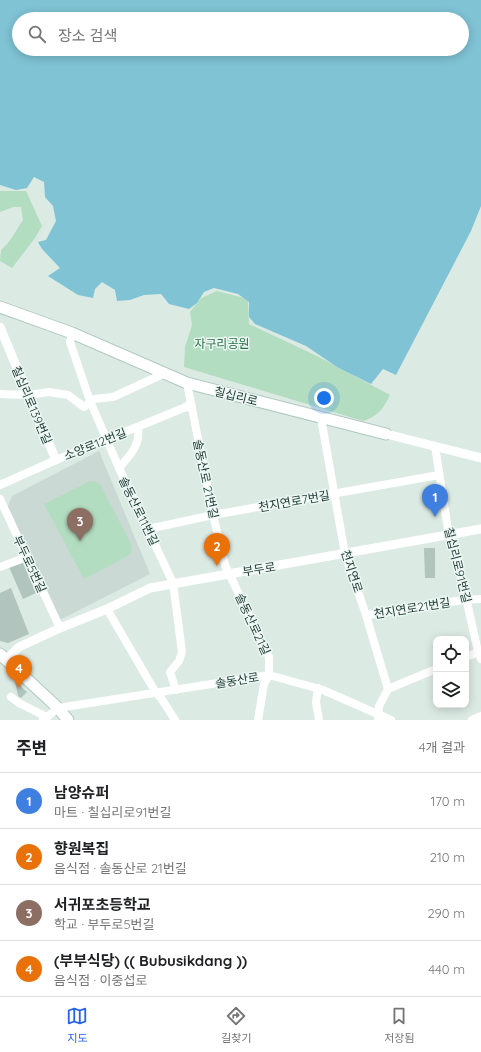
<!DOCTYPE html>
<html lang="ko">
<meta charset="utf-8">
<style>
:root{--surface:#fff;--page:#f2f2f2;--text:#202124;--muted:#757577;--line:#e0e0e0;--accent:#2563eb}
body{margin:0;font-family:Quicksand,"Noto Sans KR",sans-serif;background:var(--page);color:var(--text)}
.controls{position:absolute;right:12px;bottom:12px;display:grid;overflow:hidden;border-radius:8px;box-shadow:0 2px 10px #0003}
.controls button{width:36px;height:36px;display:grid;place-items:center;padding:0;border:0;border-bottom:1px solid var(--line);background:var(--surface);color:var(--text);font:20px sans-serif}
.you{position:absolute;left:324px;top:398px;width:14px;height:14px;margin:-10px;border:3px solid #fff;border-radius:50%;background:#1a73e8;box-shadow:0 0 0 6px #1a73e833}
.badge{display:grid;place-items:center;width:26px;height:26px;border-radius:50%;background:var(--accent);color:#fff;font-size:13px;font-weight:700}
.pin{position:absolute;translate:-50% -33px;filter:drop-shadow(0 1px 2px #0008)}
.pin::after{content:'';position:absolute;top:21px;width:14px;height:12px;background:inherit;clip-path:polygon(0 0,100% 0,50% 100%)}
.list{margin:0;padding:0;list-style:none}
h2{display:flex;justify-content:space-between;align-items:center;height:52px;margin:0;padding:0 16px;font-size:17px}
h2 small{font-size:13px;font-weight:400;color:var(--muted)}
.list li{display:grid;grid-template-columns:26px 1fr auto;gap:12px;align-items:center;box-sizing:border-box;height:56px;padding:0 16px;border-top:1px solid var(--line)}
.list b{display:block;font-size:15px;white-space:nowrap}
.list p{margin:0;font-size:13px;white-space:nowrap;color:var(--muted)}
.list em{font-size:13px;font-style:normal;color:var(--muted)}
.icon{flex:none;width:22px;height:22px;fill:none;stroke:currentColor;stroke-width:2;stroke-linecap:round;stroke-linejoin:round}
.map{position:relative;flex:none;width:481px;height:720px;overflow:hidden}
.search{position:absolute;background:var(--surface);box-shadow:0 2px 10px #0003;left:12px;right:12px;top:12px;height:44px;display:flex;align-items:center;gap:10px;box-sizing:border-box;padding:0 14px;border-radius:22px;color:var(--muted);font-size:15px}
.sheet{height:276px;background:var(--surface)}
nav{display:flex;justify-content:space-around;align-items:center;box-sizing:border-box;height:56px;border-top:1px solid var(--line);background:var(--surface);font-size:11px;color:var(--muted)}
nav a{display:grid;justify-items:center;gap:2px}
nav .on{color:var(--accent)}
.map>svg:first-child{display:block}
.built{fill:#cad9d3}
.green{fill:#b3ddc0}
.water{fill:#7fc3d4;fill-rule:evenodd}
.building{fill:#b1c4bd}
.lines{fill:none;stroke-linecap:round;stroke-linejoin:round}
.secondary-casing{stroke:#afcac1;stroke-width:13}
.minor{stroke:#fff;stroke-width:8}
.tertiary{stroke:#fff;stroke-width:9}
.secondary{stroke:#fff;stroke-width:11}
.labels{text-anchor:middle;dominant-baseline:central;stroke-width:3;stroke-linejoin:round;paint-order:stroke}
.park-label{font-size:12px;fill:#257247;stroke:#ecf6f2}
.street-label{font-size:12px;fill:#1d3933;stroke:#ecf6f2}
</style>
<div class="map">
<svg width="481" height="720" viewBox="0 0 481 720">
<rect width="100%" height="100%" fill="#dceae4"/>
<polygon class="built" points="99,451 150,574 60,620 7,508 12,496"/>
<g class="green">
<path d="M0,191H26L42,226L35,238L12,268L0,261L1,250C10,243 16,230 23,220L21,207H13L0,212Z"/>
<path d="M217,291L248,299L249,324L319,357L390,395C382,410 380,415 363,421L184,367L185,347L192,325L190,312L201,298Z"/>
<polygon points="90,481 96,482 100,484 132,546 131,552 128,556 84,579 44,504"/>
</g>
<path class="water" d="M0,0H481V206L471,231L396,375L383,369L371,384L337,367L306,346L255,324L249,317V302L238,294L214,288L204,292L197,303L189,309L169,304L161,294L144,295L130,300L117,301L115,290L102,282L95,289L93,298L78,295L48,276L60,268L42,249L38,242L46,240L56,221L53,206L45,197L44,182L34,177L27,188L16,190L0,185ZM19,19H462V49H19Z"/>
<g class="building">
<polygon points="424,548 435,548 435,578 425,578"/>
<polygon points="22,561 36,593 23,599 9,567"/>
<polygon points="11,588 29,634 8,643 0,641 0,593"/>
<polygon points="15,681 27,692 21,698 18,696"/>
</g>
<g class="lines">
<defs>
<g id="secondary">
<polyline points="0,307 72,333 187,383 386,434"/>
<polyline points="0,654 58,708 68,720"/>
</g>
</defs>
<use href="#secondary" class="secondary-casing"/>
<g class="minor">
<polyline points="72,333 70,342 90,401 119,468 173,583 182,652 179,661 170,672 176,690"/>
<polyline points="187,383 213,515 225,565 269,657 269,675 264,684 258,720"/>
<polyline points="0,394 28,395 49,392 68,395 84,407 94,399 113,397 163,374"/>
<polyline points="321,418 345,554 366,615 388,689 379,706 378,720"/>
<polyline points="435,446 449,536 455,548 478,652 481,659"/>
<path d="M119,468C130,455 141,445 138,427"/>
<polyline points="0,485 56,460 186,407"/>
<polyline points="0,499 60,628"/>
<polyline points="148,529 213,515 439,475"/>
<polyline points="0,567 27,557"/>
<polyline points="107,609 156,693 161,698 175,720"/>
<path d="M366,615C405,611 443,600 481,599"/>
<polyline points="466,657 481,651"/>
<polyline points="318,688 316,702 319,720"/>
<polyline points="388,689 436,669"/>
<polyline points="11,697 19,703 47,717"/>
<polyline points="43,720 58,708 269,675 323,690 391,720"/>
<polyline points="472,720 481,716"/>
</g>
<g class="tertiary">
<polyline points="0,327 28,395 56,460"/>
<polyline points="186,407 191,405"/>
<polyline points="386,434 481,458"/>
<polyline points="6,660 19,647 60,628 107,609 150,588 481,529"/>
</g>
<use href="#secondary" class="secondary"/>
</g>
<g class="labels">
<g class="park-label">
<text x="222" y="343">자구리공원</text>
</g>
<g class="street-label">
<text transform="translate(236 396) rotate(14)">칠십리로</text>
<text transform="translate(32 405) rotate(67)">칠십리로139번길</text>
<text transform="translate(95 444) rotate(-22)">소양로12번길</text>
<text transform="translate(206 479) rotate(78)">솔동산로 21번길</text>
<text transform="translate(294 501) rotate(-10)">천지연로7번길</text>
<text transform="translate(139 511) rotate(64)">솔동산로11번길</text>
<text transform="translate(30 564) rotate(65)">부두로5번길</text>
<text transform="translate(458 565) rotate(76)">칠십리로91번길</text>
<text transform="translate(259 569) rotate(-9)">부두로</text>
<text transform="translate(352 571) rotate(72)">천지연로</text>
<text transform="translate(412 608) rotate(-9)">천지연로21번길</text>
<text transform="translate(253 624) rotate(65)">솔동산로21길</text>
<text transform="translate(237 680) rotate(-9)">솔동산로</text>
</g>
</g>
</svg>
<div class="controls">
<button><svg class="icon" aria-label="locate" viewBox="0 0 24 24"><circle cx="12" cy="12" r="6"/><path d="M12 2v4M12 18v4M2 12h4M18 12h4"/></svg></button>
<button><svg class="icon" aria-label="layers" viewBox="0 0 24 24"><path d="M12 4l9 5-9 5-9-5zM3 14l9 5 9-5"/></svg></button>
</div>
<div class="you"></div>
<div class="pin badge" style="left:435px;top:517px;background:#3f7fe0">1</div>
<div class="pin badge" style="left:217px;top:566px;background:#e8710a">2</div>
<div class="pin badge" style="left:80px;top:541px;background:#8d6e63">3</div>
<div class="pin badge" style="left:19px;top:688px;background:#e8710a">4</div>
<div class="search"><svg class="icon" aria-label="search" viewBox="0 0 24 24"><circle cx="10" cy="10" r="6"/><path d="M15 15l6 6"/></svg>장소 검색</div>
</div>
<section class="sheet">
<h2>주변<small>4개 결과</small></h2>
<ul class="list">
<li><span class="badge" style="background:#3f7fe0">1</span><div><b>남양슈퍼</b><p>마트 · 칠십리로91번길</p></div><em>170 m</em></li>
<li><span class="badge" style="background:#e8710a">2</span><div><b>향원복집</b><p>음식점 · 솔동산로 21번길</p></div><em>210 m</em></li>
<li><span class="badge" style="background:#8d6e63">3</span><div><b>서귀포초등학교</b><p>학교 · 부두로5번길</p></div><em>290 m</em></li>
<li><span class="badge" style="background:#e8710a">4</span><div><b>(부부식당) (( Bubusikdang ))</b><p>음식점 · 이중섭로</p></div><em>440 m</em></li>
</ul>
</section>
<nav>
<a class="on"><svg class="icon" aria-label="map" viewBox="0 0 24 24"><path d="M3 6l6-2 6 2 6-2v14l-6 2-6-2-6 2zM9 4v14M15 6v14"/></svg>지도</a>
<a><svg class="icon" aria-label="directions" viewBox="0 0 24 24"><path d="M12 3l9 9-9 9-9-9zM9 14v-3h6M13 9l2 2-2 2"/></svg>길찾기</a>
<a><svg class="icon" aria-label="saved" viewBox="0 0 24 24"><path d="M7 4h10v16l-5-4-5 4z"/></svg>저장됨</a>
</nav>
